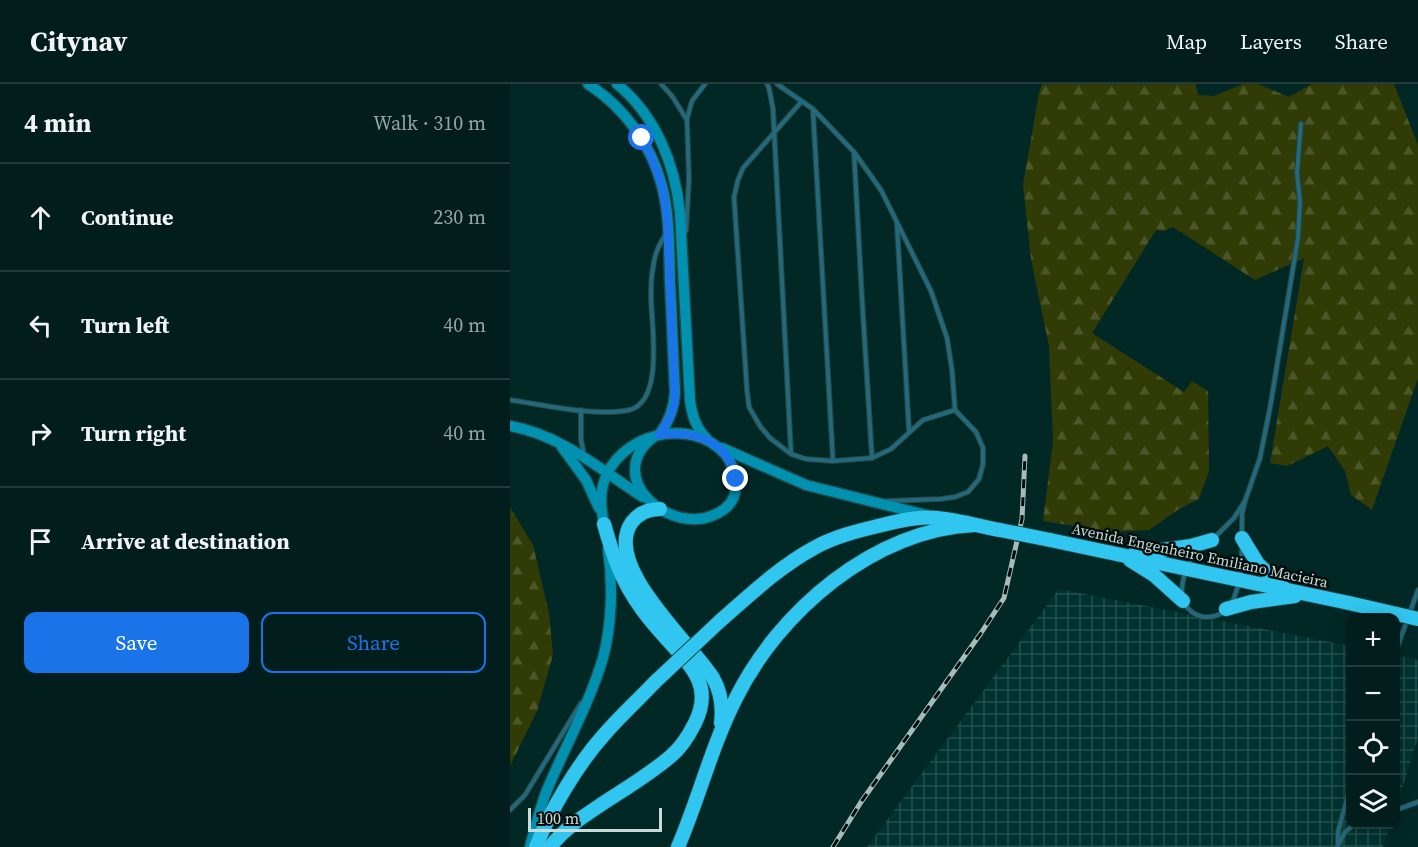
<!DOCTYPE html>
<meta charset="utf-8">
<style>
:root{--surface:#021e1c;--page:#0c2725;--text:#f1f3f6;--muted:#96a2a3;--line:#233c3b;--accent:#1a73e8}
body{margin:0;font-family:"Source Serif 4",serif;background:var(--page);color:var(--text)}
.controls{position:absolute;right:18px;bottom:18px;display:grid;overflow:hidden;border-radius:12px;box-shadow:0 3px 15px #0003}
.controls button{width:54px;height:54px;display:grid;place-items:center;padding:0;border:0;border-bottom:2px solid var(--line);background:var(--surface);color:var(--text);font:30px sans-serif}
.scale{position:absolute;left:18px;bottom:15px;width:134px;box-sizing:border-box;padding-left:6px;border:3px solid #c8dbd8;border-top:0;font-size:16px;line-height:21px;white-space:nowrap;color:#c8dbd8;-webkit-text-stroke:4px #020e0d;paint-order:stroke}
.stop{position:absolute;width:18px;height:18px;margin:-14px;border:4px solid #1a73e8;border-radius:50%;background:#fff}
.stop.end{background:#1a73e8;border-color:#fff;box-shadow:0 2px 6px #0008}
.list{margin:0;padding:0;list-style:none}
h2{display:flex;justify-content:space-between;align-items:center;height:78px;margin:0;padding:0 24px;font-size:26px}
h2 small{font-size:20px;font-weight:400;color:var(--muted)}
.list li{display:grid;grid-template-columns:39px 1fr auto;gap:18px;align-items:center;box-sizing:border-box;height:108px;padding:0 24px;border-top:2px solid var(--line)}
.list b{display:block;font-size:22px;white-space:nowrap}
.list em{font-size:20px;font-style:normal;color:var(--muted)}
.actions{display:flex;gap:12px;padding:18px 24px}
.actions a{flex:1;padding:14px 0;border:2px solid var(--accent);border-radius:12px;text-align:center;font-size:21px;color:var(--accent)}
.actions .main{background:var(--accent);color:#fff}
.icon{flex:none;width:33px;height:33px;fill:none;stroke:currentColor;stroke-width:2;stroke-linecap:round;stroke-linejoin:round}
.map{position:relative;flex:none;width:908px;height:763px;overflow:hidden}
header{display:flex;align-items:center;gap:36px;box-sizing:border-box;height:84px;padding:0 30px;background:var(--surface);border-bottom:2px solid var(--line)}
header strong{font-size:28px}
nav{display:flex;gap:33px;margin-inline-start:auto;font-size:21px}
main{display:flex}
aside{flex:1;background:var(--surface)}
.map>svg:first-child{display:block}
.industrial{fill:url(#industrial-grid)}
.forest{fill:url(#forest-firs)}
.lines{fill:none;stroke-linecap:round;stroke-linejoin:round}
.lane-casing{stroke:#224542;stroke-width:6}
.secondary-casing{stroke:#224542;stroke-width:13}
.highway-casing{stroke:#224542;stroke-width:16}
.lane{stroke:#24687c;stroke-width:4}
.secondary{stroke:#0090b0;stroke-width:10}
.highway{stroke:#31c6ef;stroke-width:14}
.rail-casing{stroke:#a5bcb9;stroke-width:5}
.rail{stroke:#020e0d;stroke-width:3;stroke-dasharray:9;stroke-linecap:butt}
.highway-bridge-casing{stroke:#224542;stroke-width:16;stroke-linecap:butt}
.highway-bridge{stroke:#31c6ef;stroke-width:14}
.route{stroke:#1a73e8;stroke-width:8}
.labels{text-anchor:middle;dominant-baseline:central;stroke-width:5;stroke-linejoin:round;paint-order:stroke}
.street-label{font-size:15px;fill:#c8dbd8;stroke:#020e0d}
</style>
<header>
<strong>Citynav</strong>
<nav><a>Map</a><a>Layers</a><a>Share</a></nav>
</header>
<main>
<aside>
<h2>4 min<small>Walk · 310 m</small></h2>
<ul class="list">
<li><svg class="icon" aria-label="ahead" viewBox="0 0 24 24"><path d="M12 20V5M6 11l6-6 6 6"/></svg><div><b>Continue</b></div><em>230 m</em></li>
<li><svg class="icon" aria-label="left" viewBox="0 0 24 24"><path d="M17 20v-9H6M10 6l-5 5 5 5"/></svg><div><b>Turn left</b></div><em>40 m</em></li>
<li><svg class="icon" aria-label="right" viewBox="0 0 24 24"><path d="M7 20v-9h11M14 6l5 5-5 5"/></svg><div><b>Turn right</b></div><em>40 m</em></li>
<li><svg class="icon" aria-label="arrive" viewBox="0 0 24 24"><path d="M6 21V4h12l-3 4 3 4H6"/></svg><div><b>Arrive at destination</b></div></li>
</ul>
<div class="actions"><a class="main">Save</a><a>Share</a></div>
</aside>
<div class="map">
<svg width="908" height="763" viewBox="0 0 908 763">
<defs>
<pattern id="industrial-grid" width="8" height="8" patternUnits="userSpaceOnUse" patternTransform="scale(1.5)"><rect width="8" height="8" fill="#003330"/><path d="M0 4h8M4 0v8" fill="none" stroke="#24504d"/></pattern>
<pattern id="forest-firs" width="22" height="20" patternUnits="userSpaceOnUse" patternTransform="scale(1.5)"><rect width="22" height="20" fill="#303b05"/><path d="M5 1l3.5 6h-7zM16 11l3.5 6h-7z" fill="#4c5729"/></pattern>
</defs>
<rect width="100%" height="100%" fill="#022825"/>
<g class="industrial">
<polygon points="549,505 840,562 840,740 881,741 873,763 357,763"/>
<polygon points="886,571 908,576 908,653 886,725"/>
</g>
<g class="forest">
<polygon points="532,0 686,0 688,11 704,12 733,0 748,0 779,13 802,0 884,0 908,61 908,294 862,426 841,411 835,387 818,362 777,382 760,379 794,174 745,196 663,143 654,147 646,146 582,249 674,308 682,297 698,307 699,387 689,415 669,425 639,446 602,448 533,437 543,357 539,262 521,175 513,101 529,9"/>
<polygon points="0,423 23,461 39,529 43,571 27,627 0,682"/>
</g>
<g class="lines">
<defs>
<g id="lane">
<polyline points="151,0 162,12 177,36 179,95 176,147"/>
<polyline points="257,0 259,4 263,25 281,369"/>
<polyline points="267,0 303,25 344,68 371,106 421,207 437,254 442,286 445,326 466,348 473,364 473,380 469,395 458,408 445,413 431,415 377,417"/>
<polyline points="292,17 233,84 228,96 224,113 237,306 239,323 250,342 260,354 281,370 296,375 323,377 362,374 381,365 413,336 445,326"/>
<polyline points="303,27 323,377"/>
<polyline points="177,35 182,17 195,0"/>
<polyline points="344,69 352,214 362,374"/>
<polyline points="387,141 399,346"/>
<path d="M0,316C35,321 84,333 119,326C155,318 141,238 141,212C141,203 141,193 143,184C144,172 149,160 156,150"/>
<polyline points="71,326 71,356 74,370"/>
<polyline points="732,450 732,430 735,417 750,374 760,324 788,154 790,118 787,89 791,40"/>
<polyline points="704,454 724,434 735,417"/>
<polyline points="730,492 732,463"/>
<path d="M672,511C671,494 678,477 691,465"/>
<path d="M674,519C683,534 699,537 714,528"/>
<polyline points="721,520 724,514 729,499"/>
<polyline points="886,567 908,506"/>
<polyline points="0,726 15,711 71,619"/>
<polyline points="886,726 908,718"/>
<polyline points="828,759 828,748 840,704"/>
<polyline points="827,763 835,748 845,740"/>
</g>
<g id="secondary">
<path d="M78,0C114,23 141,60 152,102C160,133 159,166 160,198C162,235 163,272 165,308C164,325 159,338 149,351"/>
<path d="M107,0C146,32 165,80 170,129L180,316C182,332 186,344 197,355"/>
<path d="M0,342C51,351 91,386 133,413"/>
<polyline points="52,363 76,396 89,424"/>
<polyline points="212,364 296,401 416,431"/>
<path d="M95,446C92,432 89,415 93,401C106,350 180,331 215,370C223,380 228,396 225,409C223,418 216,425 208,429C161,455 90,392 145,352"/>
<path d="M20,763C25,744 30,724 37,706C55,663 80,618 93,574C102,540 103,499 98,465"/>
</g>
<g id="highway">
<path d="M150,425C139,425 129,429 122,438C91,481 182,560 203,594C211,608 213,623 211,639"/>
<polyline points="732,454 748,480 774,504"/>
<polyline points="540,456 839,519"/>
<polyline points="624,470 681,462 702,456"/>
<polyline points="620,476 644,491 673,517"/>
<polyline points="716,525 741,518 785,512"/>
<path d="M210,537C240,511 269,483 304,464C323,453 347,447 368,442C388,437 407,432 427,434C448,436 469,442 490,446"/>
<path d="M26,763C39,728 68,680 93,652C109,633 128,616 145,598"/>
<path d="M40,763C54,745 71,734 89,722C113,706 139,691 161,672C172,663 179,651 185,639C202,605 185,586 163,562C152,550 140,537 131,524C111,496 103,472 94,440"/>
<path d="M168,763C189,714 202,661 226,614C269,527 365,445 465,441"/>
</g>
</defs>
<use href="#lane" class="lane-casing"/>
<use href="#secondary" class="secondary-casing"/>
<use href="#highway" class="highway-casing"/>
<use href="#lane" class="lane"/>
<use href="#secondary" class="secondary"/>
<use href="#highway" class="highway"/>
<defs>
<polyline id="rail" points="323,763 351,718 471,549 494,514 512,435 515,372"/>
</defs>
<use href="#rail" class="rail-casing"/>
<use href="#rail" class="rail"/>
<defs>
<g id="highway-bridge">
<polyline points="490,446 540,456"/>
<polyline points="839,519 908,535"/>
<polyline points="145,598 210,537"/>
</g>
</defs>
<use href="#highway-bridge" class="highway-bridge-casing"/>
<use href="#highway-bridge" class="highway-bridge"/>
</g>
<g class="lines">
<path class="route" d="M132,54L140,70L152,102L157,133L165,318L160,333L149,351C185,347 217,355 226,395"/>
</g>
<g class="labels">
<g class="street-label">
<text transform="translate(690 471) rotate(12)">Avenida Engenheiro Emiliano Macieira</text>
</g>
</g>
</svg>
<div class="controls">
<button>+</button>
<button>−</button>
<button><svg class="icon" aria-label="locate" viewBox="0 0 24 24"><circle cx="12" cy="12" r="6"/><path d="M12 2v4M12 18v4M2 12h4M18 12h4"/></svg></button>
<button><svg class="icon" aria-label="layers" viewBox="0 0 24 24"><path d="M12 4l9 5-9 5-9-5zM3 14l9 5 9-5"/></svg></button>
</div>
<div class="scale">100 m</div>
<div class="stop" style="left:132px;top:54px"></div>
<div class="stop end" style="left:226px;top:395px"></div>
</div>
</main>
